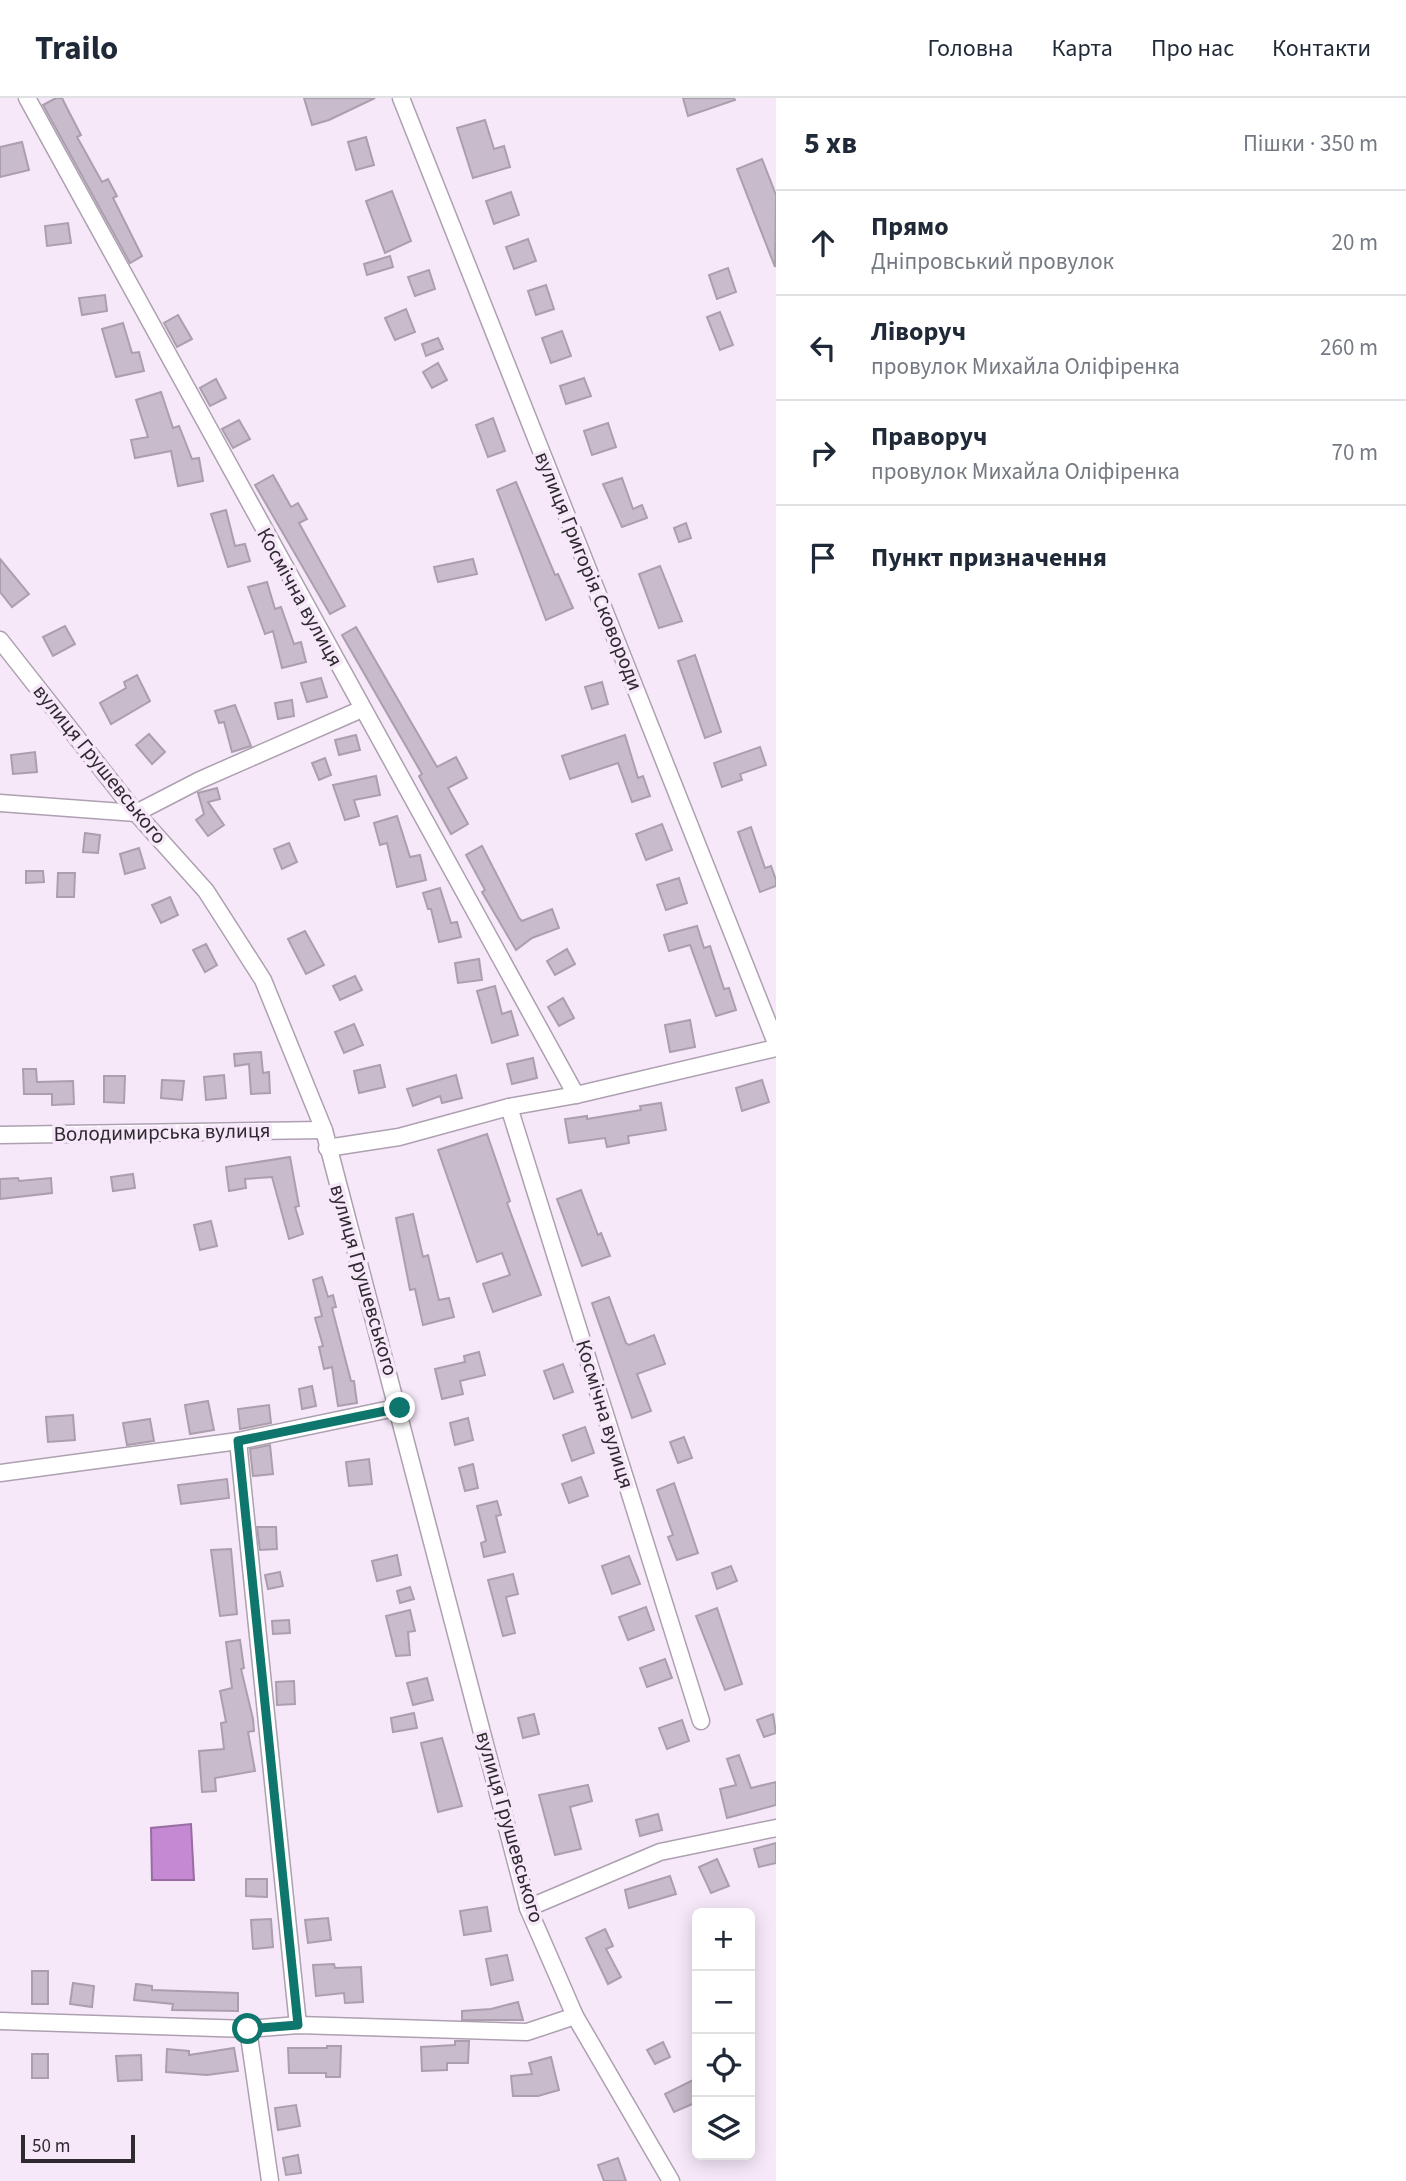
<!DOCTYPE html>
<html lang="uk">
<meta charset="utf-8">
<style>
:root{--surface:#fff;--page:#f6f6f7;--text:#1f2937;--muted:#747a83;--line:#e0e1e3}
body{margin:0;font-family:"Source Sans 3",sans-serif;background:var(--page);color:var(--text)}
.controls{position:absolute;right:21px;bottom:21px;display:grid;overflow:hidden;border-radius:10px;box-shadow:0 4px 18px #0003}
.controls button{width:63px;height:63px;display:grid;place-items:center;padding:0;border:0;border-bottom:2px solid var(--line);background:var(--surface);color:var(--text);font:35px sans-serif}
.scale{position:absolute;left:21px;bottom:18px;width:114px;box-sizing:border-box;padding-left:7px;border:4px solid #2f2a30;border-top:0;font-size:19px;line-height:24px;white-space:nowrap;color:#2f2a30;-webkit-text-stroke:5px #f6e8f9;paint-order:stroke}
.stop{position:absolute;width:21px;height:21px;margin:-16px;border:5px solid #0f766e;border-radius:50%;background:#fff}
.stop.end{background:#0f766e;border-color:#fff;box-shadow:0 2px 7px #0008}
.list{margin:0;padding:0;list-style:none}
h2{display:flex;justify-content:space-between;align-items:center;height:91px;margin:0;padding:0 28px;font-size:30px}
h2 small{font-size:23px;font-weight:400;color:var(--muted)}
.list li{display:grid;grid-template-columns:46px 1fr auto;gap:21px;align-items:center;box-sizing:border-box;height:105px;padding:0 28px;border-top:2px solid var(--line)}
.list b{display:block;font-size:26px;white-space:nowrap}
.list p{margin:0;font-size:23px;white-space:nowrap;color:var(--muted)}
.list em{font-size:23px;font-style:normal;color:var(--muted)}
.icon{flex:none;width:38px;height:38px;fill:none;stroke:currentColor;stroke-width:2;stroke-linecap:round;stroke-linejoin:round}
.map{position:relative;flex:none;width:776px;height:2083px;overflow:hidden}
header{display:flex;align-items:center;gap:42px;box-sizing:border-box;height:98px;padding:0 35px;background:var(--surface);border-bottom:2px solid var(--line)}
header strong{font-size:33px}
nav{display:flex;gap:38px;margin-inline-start:auto;font-size:24px}
main{display:flex}
aside{flex:1;background:var(--surface)}
.map>svg:first-child{display:block}
.water{fill:#c489d2;stroke:#976ca1;stroke-width:2}
.building{fill:#c8bbcb;stroke:#ab9ead;stroke-width:2}
.lines{fill:none;stroke-linecap:round;stroke-linejoin:round}
.street-casing{stroke:#ada0b0;stroke-width:19}
.street{stroke:#fff;stroke-width:16}
.route{stroke:#0f766e;stroke-width:9}
.labels{text-anchor:middle;dominant-baseline:central;stroke-width:7;stroke-linejoin:round;paint-order:stroke}
.street-label{font-size:21px;fill:#2f2a30;stroke:#f6e8f9}
</style>
<header>
<strong>Trailo</strong>
<nav><a>Головна</a><a>Карта</a><a>Про нас</a><a>Контакти</a></nav>
</header>
<main>
<div class="map">
<svg width="776" height="2083" viewBox="0 0 776 2083">
<rect width="100%" height="100%" fill="#f6e8f9"/>
<polygon class="water" points="191,1726 194,1782 152,1782 151,1730"/>
<g class="building">
<polygon points="56,0 62,0 68,12 81,37 77,39 102,84 108,81 117,98 113,100 142,158 130,165 43,7"/>
<polygon points="304,0 375,0 329,22 312,27"/>
<polygon points="683,0 734,0 735,2 688,18"/>
<polygon points="485,22 494,51 504,48 510,69 473,80 457,30"/>
<polygon points="366,39 374,67 356,72 348,44"/>
<polygon points="22,44 29,72 0,79 0,49"/>
<polygon points="762,61 776,97 775,169 737,71"/>
<polygon points="392,93 411,143 385,155 366,103"/>
<polygon points="511,94 519,117 494,126 486,103"/>
<polygon points="68,125 71,145 47,148 45,128"/>
<polygon points="528,141 536,163 514,171 506,149"/>
<polygon points="390,158 393,169 367,177 364,166"/>
<polygon points="728,170 736,194 717,201 709,177"/>
<polygon points="429,172 435,191 415,198 408,179"/>
<polygon points="546,187 554,211 536,217 528,193"/>
<polygon points="105,197 107,213 82,217 79,200"/>
<polygon points="406,211 415,234 395,242 385,220"/>
<polygon points="720,214 733,247 720,252 707,219"/>
<polygon points="178,217 192,241 177,249 164,225"/>
<polygon points="123,225 132,255 139,254 144,273 116,279 102,231"/>
<polygon points="562,233 571,258 551,265 542,240"/>
<polygon points="438,240 443,251 426,258 422,246"/>
<polygon points="438,265 447,282 432,290 423,274"/>
<polygon points="584,280 591,298 566,306 560,288"/>
<polygon points="216,281 226,300 210,308 200,290"/>
<polygon points="161,294 173,330 179,328 192,361 199,360 203,383 178,388 171,353 135,360 131,342 148,339 136,302"/>
<polygon points="493,320 505,353 488,359 476,327"/>
<polygon points="239,322 250,341 233,350 222,331"/>
<polygon points="608,325 616,349 592,357 584,333"/>
<polygon points="273,377 291,409 298,405 307,421 299,425 345,508 330,516 255,387"/>
<polygon points="622,380 633,411 642,407 647,420 622,429 603,386"/>
<polygon points="516,384 555,477 558,476 573,510 546,522 497,392"/>
<polygon points="226,412 235,448 245,446 250,463 228,469 211,416"/>
<polygon points="686,425 691,440 679,444 674,430"/>
<polygon points="0,461 29,496 12,509 0,494"/>
<polygon points="473,461 477,476 438,484 434,469"/>
<polygon points="660,468 682,523 659,530 639,476"/>
<polygon points="267,484 275,511 281,509 294,546 301,544 306,564 282,570 273,533 265,536 248,489"/>
<polygon points="65,528 75,546 53,558 43,539"/>
<polygon points="356,529 437,669 456,659 467,680 448,690 468,726 451,736 419,678 422,676 342,537"/>
<polygon points="695,557 721,634 705,640 678,563"/>
<polygon points="137,577 150,603 111,626 100,605 126,590 124,584"/>
<polygon points="321,580 327,599 307,604 301,585"/>
<polygon points="602,584 608,606 592,611 585,589"/>
<polygon points="292,602 294,618 278,621 275,605"/>
<polygon points="235,607 251,648 232,654 224,624 219,625 215,613"/>
<polygon points="149,636 165,654 152,666 136,647"/>
<polygon points="356,637 360,652 339,657 335,642"/>
<polygon points="625,637 638,680 643,678 650,698 632,704 618,665 570,681 562,658"/>
<polygon points="760,649 766,667 740,676 742,682 722,689 714,665"/>
<polygon points="35,654 37,674 13,676 11,657"/>
<polygon points="325,660 331,677 319,682 312,665"/>
<polygon points="376,678 380,697 354,702 359,718 345,722 333,687"/>
<polygon points="217,690 220,701 208,704 224,727 208,738 196,722 204,716 198,695"/>
<polygon points="397,718 410,759 420,757 426,782 397,789 387,745 380,747 374,725"/>
<polygon points="662,726 672,752 646,762 636,736"/>
<polygon points="751,729 765,770 771,768 776,782 776,788 760,794 738,734"/>
<polygon points="85,735 100,737 98,755 83,754"/>
<polygon points="289,745 297,764 282,771 274,751"/>
<polygon points="482,748 519,820 522,823 552,811 559,830 532,840 516,852 482,794 485,792 466,757"/>
<polygon points="139,750 145,770 125,776 120,756"/>
<polygon points="26,773 43,773 44,784 26,785"/>
<polygon points="58,775 75,775 74,799 57,799"/>
<polygon points="679,780 687,805 666,812 657,787"/>
<polygon points="440,790 451,825 457,824 461,839 439,844 431,811 428,811 423,795"/>
<polygon points="170,799 178,817 161,825 152,807"/>
<polygon points="697,828 704,850 710,848 724,891 729,890 736,912 716,918 690,847 669,853 664,837"/>
<polygon points="305,833 324,867 306,876 288,841"/>
<polygon points="206,846 217,867 205,874 193,852"/>
<polygon points="567,851 575,866 555,877 547,863"/>
<polygon points="479,861 482,882 458,885 455,865"/>
<polygon points="355,878 362,892 340,902 333,888"/>
<polygon points="495,888 502,916 511,913 518,937 492,945 477,893"/>
<polygon points="563,900 574,920 559,928 548,909"/>
<polygon points="690,922 695,949 670,954 665,927"/>
<polygon points="354,926 363,947 344,955 335,934"/>
<polygon points="261,954 263,975 269,974 270,995 251,996 249,966 235,968 234,956"/>
<polygon points="533,960 537,980 512,986 507,966"/>
<polygon points="380,967 385,989 359,995 354,973"/>
<polygon points="23,971 36,971 37,984 73,983 74,1006 52,1007 52,996 24,996"/>
<polygon points="224,977 226,1000 206,1002 204,979"/>
<polygon points="456,977 462,1000 442,1005 440,998 413,1008 407,991"/>
<polygon points="104,978 125,978 124,1005 104,1004"/>
<polygon points="162,982 184,983 182,1002 161,1000"/>
<polygon points="762,982 769,1004 742,1013 736,990"/>
<polygon points="661,1005 666,1032 628,1038 629,1045 607,1049 605,1040 569,1045 565,1021 587,1018 587,1021 641,1012 640,1008"/>
<polygon points="487,1036 510,1103 507,1105 541,1197 493,1214 483,1186 510,1177 502,1155 477,1164 438,1052"/>
<polygon points="290,1059 299,1108 295,1109 303,1136 289,1141 272,1079 245,1081 246,1090 229,1093 226,1069"/>
<polygon points="133,1076 135,1090 113,1093 111,1079"/>
<polygon points="18,1080 19,1083 51,1080 52,1095 0,1101 0,1081"/>
<polygon points="581,1092 598,1137 601,1135 610,1158 582,1168 557,1101"/>
<polygon points="413,1116 423,1159 428,1157 439,1202 449,1200 454,1219 423,1227 415,1191 410,1192 396,1120"/>
<polygon points="211,1123 217,1148 200,1152 194,1127"/>
<polygon points="322,1179 328,1199 333,1197 336,1209 332,1210 351,1283 354,1283 357,1305 338,1308 332,1269 324,1271 319,1249 323,1248 315,1220 322,1218 313,1182"/>
<polygon points="609,1199 626,1245 629,1247 654,1237 665,1266 637,1276 651,1313 632,1320 592,1205"/>
<polygon points="479,1254 485,1277 460,1283 463,1296 442,1301 435,1271 465,1264 464,1258"/>
<polygon points="563,1266 573,1294 554,1301 544,1273"/>
<polygon points="312,1288 316,1308 302,1311 299,1291"/>
<polygon points="208,1303 214,1332 190,1336 185,1307"/>
<polygon points="269,1307 271,1325 240,1331 238,1311"/>
<polygon points="73,1317 75,1342 48,1344 46,1319"/>
<polygon points="468,1320 473,1342 455,1347 450,1325"/>
<polygon points="150,1321 154,1343 127,1347 123,1325"/>
<polygon points="585,1329 594,1355 572,1363 563,1337"/>
<polygon points="684,1339 692,1360 678,1365 670,1344"/>
<polygon points="270,1347 273,1376 253,1378 250,1351"/>
<polygon points="369,1361 372,1386 349,1388 346,1364"/>
<polygon points="473,1366 478,1390 465,1393 459,1370"/>
<polygon points="581,1379 588,1398 569,1405 562,1386"/>
<polygon points="227,1381 229,1400 181,1406 178,1387"/>
<polygon points="674,1385 698,1455 677,1462 668,1439 673,1437 657,1392"/>
<polygon points="497,1403 501,1417 496,1418 505,1454 484,1459 481,1445 486,1443 477,1408"/>
<polygon points="257,1429 276,1429 277,1451 260,1452"/>
<polygon points="231,1451 237,1516 220,1518 211,1452"/>
<polygon points="397,1457 401,1477 377,1483 372,1463"/>
<polygon points="629,1458 640,1486 612,1496 602,1468"/>
<polygon points="731,1468 737,1483 717,1491 712,1475"/>
<polygon points="280,1474 283,1488 268,1491 265,1477"/>
<polygon points="513,1476 518,1496 506,1499 515,1535 503,1538 488,1482"/>
<polygon points="410,1489 414,1501 400,1505 397,1493"/>
<polygon points="646,1509 654,1532 628,1542 619,1519"/>
<polygon points="717,1510 742,1586 725,1592 696,1518"/>
<polygon points="410,1512 415,1533 408,1534 410,1557 396,1558 386,1518"/>
<polygon points="289,1522 290,1535 273,1536 272,1523"/>
<polygon points="240,1542 244,1570 241,1571 253,1621 254,1633 248,1634 255,1673 215,1680 216,1693 202,1694 199,1653 224,1651 221,1625 226,1624 220,1593 232,1590 226,1544"/>
<polygon points="665,1561 672,1580 647,1589 640,1570"/>
<polygon points="427,1580 433,1602 413,1607 407,1585"/>
<polygon points="294,1583 295,1606 277,1607 276,1584"/>
<polygon points="414,1615 417,1630 393,1634 391,1620"/>
<polygon points="534,1616 539,1636 523,1640 518,1620"/>
<polygon points="773,1616 776,1635 764,1639 757,1622"/>
<polygon points="682,1622 689,1643 667,1651 659,1630"/>
<polygon points="442,1640 462,1708 438,1714 421,1645"/>
<polygon points="739,1657 751,1690 776,1684 776,1707 727,1720 720,1691 736,1687 727,1661"/>
<polygon points="588,1687 592,1703 570,1709 581,1751 555,1757 539,1697"/>
<polygon points="658,1716 662,1732 640,1738 636,1722"/>
<polygon points="776,1745 776,1765 759,1769 754,1751"/>
<polygon points="717,1761 729,1788 711,1795 699,1769"/>
<polygon points="670,1778 676,1796 629,1810 625,1792"/>
<polygon points="246,1781 267,1781 267,1799 246,1798"/>
<polygon points="487,1809 491,1833 464,1837 460,1813"/>
<polygon points="328,1820 331,1842 308,1845 305,1822"/>
<polygon points="271,1821 273,1849 253,1851 251,1822"/>
<polygon points="605,1831 613,1848 606,1851 621,1879 608,1886 586,1840"/>
<polygon points="507,1857 513,1882 491,1887 486,1861"/>
<polygon points="334,1866 335,1870 361,1869 363,1904 345,1905 344,1895 316,1898 313,1867"/>
<rect x="32" y="1873" width="16" height="33"/>
<polygon points="73,1885 94,1888 92,1909 70,1906"/>
<polygon points="136,1886 152,1888 152,1892 238,1895 238,1913 172,1912 173,1906 134,1902"/>
<polygon points="518,1904 523,1922 462,1922 462,1913 491,1911"/>
<polygon points="455,1943 469,1943 468,1965 447,1965 447,1972 422,1973 421,1949 455,1947"/>
<polygon points="663,1944 670,1959 655,1966 647,1952"/>
<polygon points="327,1948 341,1948 340,1979 326,1979 326,1975 289,1975 288,1950 327,1950"/>
<polygon points="234,1950 238,1973 207,1977 166,1974 167,1951 189,1953 189,1957"/>
<rect x="32" y="1956" width="16" height="24"/>
<polygon points="141,1957 142,1982 118,1983 116,1958"/>
<polygon points="551,1959 559,1992 538,1998 513,1998 511,1978 532,1976 529,1965"/>
<polygon points="697,1980 697,2004 674,2014 665,1996"/>
<polygon points="296,2007 300,2028 278,2032 275,2010"/>
<polygon points="298,2057 301,2075 286,2077 283,2060"/>
<polygon points="618,2060 626,2083 604,2083 598,2067"/>
</g>
<g class="lines">
<defs>
<g id="street">
<polyline points="27,0 576,997"/>
<polyline points="401,0 776,945"/>
<polyline points="0,542 136,715 206,793 263,882 324,1032 528,1810 575,1918 671,2083"/>
<polyline points="0,705 136,715 200,682 362,611"/>
<polyline points="509,1009 701,1623"/>
<polyline points="0,1037 324,1032"/>
<polyline points="327,1050 399,1039 509,1009 576,997 776,950"/>
<polyline points="238,1343 298,1927"/>
<polyline points="0,1375 238,1343 400,1309"/>
<polyline points="528,1810 660,1754 776,1730"/>
<polyline points="0,1923 248,1931 298,1927 527,1934 575,1918"/>
<polyline points="248,1931 270,2083"/>
</g>
</defs>
<use href="#street" class="street-casing"/>
<use href="#street" class="street"/>
</g>
<g class="lines">
<polyline class="route" points="248,1931 298,1927 238,1343 400,1310"/>
</g>
<g class="labels">
<g class="street-label">
<text transform="translate(589 473) rotate(68)">вулиця Григорія Сковороди</text>
<text transform="translate(300 499) rotate(61)">Космічна вулиця</text>
<text transform="translate(100 666) rotate(51)">вулиця Грушевського</text>
<text transform="translate(162 1034) rotate(-1)">Володимирська вулиця</text>
<text transform="translate(364 1182) rotate(74)">вулиця Грушевського</text>
<text transform="translate(605 1316) rotate(73)">Космічна вулиця</text>
<text transform="translate(510 1729) rotate(74)">вулиця Грушевського</text>
</g>
</g>
</svg>
<div class="controls">
<button>+</button>
<button>−</button>
<button><svg class="icon" aria-label="locate" viewBox="0 0 24 24"><circle cx="12" cy="12" r="6"/><path d="M12 2v4M12 18v4M2 12h4M18 12h4"/></svg></button>
<button><svg class="icon" aria-label="layers" viewBox="0 0 24 24"><path d="M12 4l9 5-9 5-9-5zM3 14l9 5 9-5"/></svg></button>
</div>
<div class="scale">50 m</div>
<div class="stop" style="left:248px;top:1931px"></div>
<div class="stop end" style="left:400px;top:1310px"></div>
</div>
<aside>
<h2>5 хв<small>Пішки · 350 m</small></h2>
<ul class="list">
<li><svg class="icon" aria-label="ahead" viewBox="0 0 24 24"><path d="M12 20V5M6 11l6-6 6 6"/></svg><div><b>Прямо</b><p>Дніпровський провулок</p></div><em>20 m</em></li>
<li><svg class="icon" aria-label="left" viewBox="0 0 24 24"><path d="M17 20v-9H6M10 6l-5 5 5 5"/></svg><div><b>Ліворуч</b><p>провулок Михайла Оліфіренка</p></div><em>260 m</em></li>
<li><svg class="icon" aria-label="right" viewBox="0 0 24 24"><path d="M7 20v-9h11M14 6l5 5-5 5"/></svg><div><b>Праворуч</b><p>провулок Михайла Оліфіренка</p></div><em>70 m</em></li>
<li><svg class="icon" aria-label="arrive" viewBox="0 0 24 24"><path d="M6 21V4h12l-3 4 3 4H6"/></svg><div><b>Пункт призначення</b></div></li>
</ul>
</aside>
</main>
